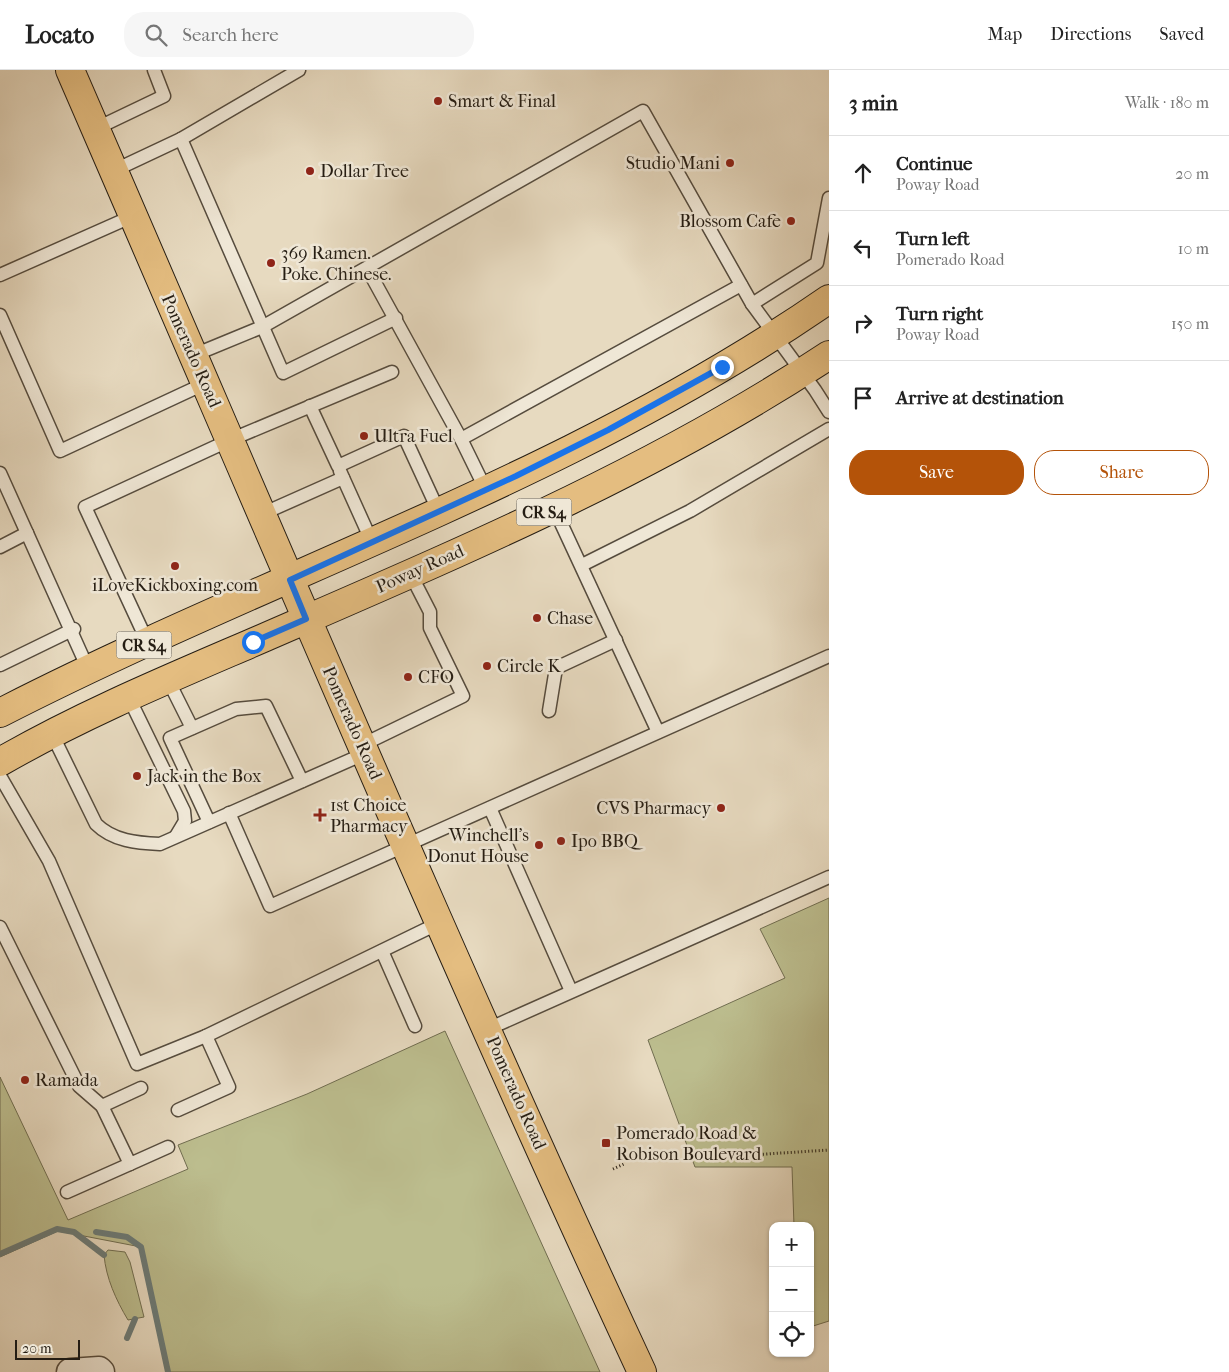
<!DOCTYPE html>
<meta charset="utf-8">
<style>
:root{--surface:#fff;--page:#f6f6f6;--text:#222;--muted:#767676;--line:#e0e0e0;--accent:#b45309}
body{margin:0;font-family:"IM FELL French Canon",serif;background:var(--page);color:var(--text)}
.controls{position:absolute;right:15px;bottom:15px;display:grid;overflow:hidden;border-radius:10px;box-shadow:0 1px 4px #0004}
.controls button{width:45px;height:45px;display:grid;place-items:center;padding:0;border:0;border-bottom:1px solid var(--line);background:var(--surface);color:var(--text);font:25px sans-serif}
.scale{position:absolute;left:15px;bottom:12px;width:65px;box-sizing:border-box;padding-left:5px;border:2px solid #251d13;border-top:0;font-size:14px;line-height:18px;white-space:nowrap;color:#251d13;-webkit-text-stroke:4px #efe7d6;paint-order:stroke}
.stop{position:absolute;width:15px;height:15px;margin:-11px;border:4px solid #1a73e8;border-radius:50%;background:#fff}
.stop.end{background:#1a73e8;border-color:#fff;box-shadow:0 1px 5px #0008}
.list{margin:0;padding:0;list-style:none}
h2{display:flex;justify-content:space-between;align-items:center;height:65px;margin:0;padding:0 20px;font-size:21px}
h2 small{font-size:16px;font-weight:400;color:var(--muted)}
.list li{display:grid;grid-template-columns:32px 1fr auto;gap:15px;align-items:center;box-sizing:border-box;height:75px;padding:0 20px;border-top:1px solid var(--line)}
.list b{display:block;font-size:19px;white-space:nowrap}
.list p{margin:0;font-size:16px;white-space:nowrap;color:var(--muted)}
.list em{font-size:16px;font-style:normal;color:var(--muted)}
.actions{display:flex;gap:10px;padding:15px 20px}
.actions a{flex:1;padding:11px 0;border:1px solid var(--accent);border-radius:20px;text-align:center;font-size:18px;color:var(--accent)}
.actions .main{background:var(--accent);color:#fff}
.icon{flex:none;width:28px;height:28px;fill:none;stroke:currentColor;stroke-width:2;stroke-linecap:round;stroke-linejoin:round}
.map{position:relative;flex:none;width:829px;height:1302px;overflow:hidden}
header{display:flex;align-items:center;gap:30px;box-sizing:border-box;height:70px;padding:0 25px;background:var(--surface);border-bottom:1px solid var(--line)}
header strong{font-size:24px}
nav{display:flex;gap:28px;margin-inline-start:auto;font-size:18px}
.search{width:350px;height:45px;background:var(--page);display:flex;align-items:center;gap:12px;box-sizing:border-box;padding:0 18px;border-radius:20px;color:var(--muted);font-size:19px}
main{display:flex}
aside{flex:1;background:var(--surface)}
.map>svg:first-child{display:block}
.green{fill:#bcbd8e;stroke:#706d50}
.lines{fill:none;stroke-linecap:round;stroke-linejoin:round}
.stream{stroke:#6b7b78;stroke-width:6}
.lane-casing{stroke:#564c3e;stroke-width:15}
.street-casing{stroke:#564c3e;stroke-width:29}
.primary-casing{stroke:#251d13;stroke-width:30}
.path{stroke:#251d13;stroke-width:3;stroke-dasharray:1 2.5;stroke-linecap:butt}
.lane{stroke:#efe7d6;stroke-width:12}
.street{stroke:#efe7d6;stroke-width:26}
.primary{stroke:#e4bd80;stroke-width:28}
.route{stroke:#1a73e8;stroke-width:6}
.poi-dot{fill:#8f2418;stroke:#efe7d6;stroke-width:2}
.labels{text-anchor:middle;dominant-baseline:central;stroke-width:5;stroke-linejoin:round;paint-order:stroke}
.shield{fill:#efe7d6;stroke:#625a4e;stroke-width:1}
.shield-label{font-size:16px;font-weight:bold;fill:#251d13}
.poi-label{font-size:18px;fill:#251d13;stroke:#efe7d6;text-anchor:start}
.street-label{font-size:18px;fill:#251d13;stroke:#efe7d6}
</style>
<header>
<strong>Locato</strong>
<div class="search"><svg class="icon" aria-label="search" viewBox="0 0 24 24"><circle cx="10" cy="10" r="6"/><path d="M15 15l6 6"/></svg>Search here</div>
<nav><a>Map</a><a>Directions</a><a>Saved</a></nav>
</header>
<main>
<div class="map">
<svg width="829" height="1302" viewBox="0 0 829 1302">
<rect width="100%" height="100%" fill="#e7dac0"/>
<filter id="stains"><feTurbulence type="fractalNoise" baseFrequency=".004" numOctaves="4"/><feColorMatrix values="0 0 0 0 .2 0 0 0 0 .09 0 0 0 0 .02 0 0 0 .5 -.17"/></filter>
<radialGradient id="worn" r=".72"><stop offset=".6" stop-color="#630" stop-opacity="0"/><stop offset="1" stop-color="#630" stop-opacity=".3"/></radialGradient>
<g class="green">
<polygon points="829,828 829,1251 810,1257 810,1156 794,1156 792,1097 695,1097 648,970 785,908 760,859"/>
<polygon points="445,961 600,1302 168,1302 141,1177 58,1161 0,1187 0,1007 68,1150 188,1099 178,1075 307,1024"/>
<path d="M108,1180L125,1182L130,1192L144,1247L128,1250C116,1230 106,1208 104,1185Z"/>
</g>
<g class="lines">
<g class="stream">
<polyline points="96,1162 127,1167 141,1177 168,1302"/>
<polyline points="0,1184 57,1159 74,1162 104,1185"/>
<polyline points="127,1268 135,1249"/>
</g>
<defs>
<g id="lane">
<polyline points="95,59 164,26 154,0"/>
<polyline points="181,69 299,0"/>
<polyline points="113,101 181,69 283,303 396,248"/>
<polyline points="367,198 461,369 486,420"/>
<polyline points="0,205 133,146"/>
<polyline points="752,234 817,193 829,128"/>
<polyline points="0,245 60,381 206,313"/>
<polyline points="194,285 262,257 643,41 752,234 815,320 829,342"/>
<polyline points="310,336 338,396 404,366 439,442"/>
<polyline points="461,369 741,215"/>
<polyline points="340,401 372,472"/>
<polyline points="0,403 89,601"/>
<polyline points="554,438 658,662"/>
<polyline points="262,444 343,408"/>
<polyline points="0,477 27,463"/>
<polyline points="582,495 690,441 829,359"/>
<polyline points="148,573 85,437 230,370 392,302"/>
<polyline points="0,595 74,559"/>
<polyline points="168,610 192,658"/>
<polyline points="129,628 184,741 185,751 176,766"/>
<polyline points="549,641 556,598 616,570"/>
<path d="M52,664L96,754C113,771 137,773 160,774L366,683"/>
<polyline points="362,675 463,626 430,558 430,542 410,503"/>
<polyline points="0,706 49,791 137,994 206,966"/>
<polyline points="490,738 571,921"/>
<polyline points="229,743 270,836 829,586"/>
<polyline points="209,752 170,668 236,639 266,636 302,711"/>
<polyline points="0,857 79,1016 102,1036 141,1018"/>
<polyline points="382,881 415,956"/>
<polyline points="488,959 829,807"/>
<polyline points="102,1036 130,1094 168,1077"/>
<polyline points="178,1040 229,1017 206,966 441,852"/>
<polyline points="67,1122 130,1094"/>
</g>
<polyline id="street" points="70,1302 99,1300 101,1302"/>
<g id="primary">
<path d="M70,0C259,435 442,872 642,1302"/>
<path d="M0,643C275,502 574,406 829,229"/>
<path d="M0,692C83,644 173,607 261,569C454,485 652,402 829,285"/>
</g>
</defs>
<use href="#lane" class="lane-casing"/>
<use href="#street" class="street-casing"/>
<use href="#primary" class="primary-casing"/>
<g class="path">
<polyline points="672,1090 829,1080"/>
<polyline points="613,1099 624,1094"/>
</g>
<use href="#lane" class="lane"/>
<use href="#street" class="street"/>
<use href="#primary" class="primary"/>
</g>
<g class="lines">
<polyline class="route" points="253,572 306,549 290,510 516,406 608,360 722,297"/>
</g>
<g class="poi-dot">
<circle cx="438" cy="31" r="5"/>
<circle cx="730" cy="93" r="5"/>
<circle cx="310" cy="101" r="5"/>
<circle cx="791" cy="151" r="5"/>
<circle cx="271" cy="193" r="5"/>
<circle cx="364" cy="366" r="5"/>
<circle cx="175" cy="496" r="5"/>
<circle cx="537" cy="548" r="5"/>
<circle cx="487" cy="596" r="5"/>
<circle cx="408" cy="607" r="5"/>
<circle cx="137" cy="706" r="5"/>
<circle cx="721" cy="738" r="5"/>
<path d="M317.5 737.5h5v5h5v5h-5v5h-5v-5h-5v-5h5z"/>
<circle cx="561" cy="771" r="5"/>
<circle cx="539" cy="775" r="5"/>
<circle cx="25" cy="1010" r="5"/>
<rect x="601" y="1068" width="10" height="10" rx="2.5"/>
</g>
<g class="labels">
<g class="shield">
<rect x="516.5" y="428.5" width="55" height="27" rx="4"/>
<rect x="116.5" y="561.5" width="55" height="27" rx="4"/>
</g>
<g class="shield-label">
<text x="544" y="442">CR S4</text>
<text x="144" y="575">CR S4</text>
</g>
<g class="poi-label">
<text x="448" y="31">Smart &amp; Final</text>
<text x="720" y="93" text-anchor="end">Studio Mani</text>
<text x="320" y="101">Dollar Tree</text>
<text x="781" y="151" text-anchor="end">Blossom Cafe</text>
<text x="281" y="183">369 Ramen.<tspan x="281" dy="21">Poke. Chinese.</tspan></text>
<text x="374" y="366">Ultra Fuel</text>
<text x="175" y="515" text-anchor="middle">iLoveKickboxing.com</text>
<text x="547" y="548">Chase</text>
<text x="497" y="596">Circle K</text>
<text x="418" y="607">CFO</text>
<text x="147" y="706">Jack in the Box</text>
<text x="330" y="735">1st Choice<tspan x="330" dy="21">Pharmacy</tspan></text>
<text x="711" y="738" text-anchor="end">CVS Pharmacy</text>
<text x="529" y="765" text-anchor="end">Winchell's<tspan x="529" dy="21">Donut House</tspan></text>
<text x="571" y="771">Ipo BBQ</text>
<text x="35" y="1010">Ramada</text>
<text x="616" y="1063">Pomerado Road &amp;<tspan x="616" dy="21">Robison Boulevard</tspan></text>
</g>
<g class="street-label">
<text transform="translate(191 281) rotate(66)">Pomerado Road</text>
<text transform="translate(420 499) rotate(-24)">Poway Road</text>
<text transform="translate(352 653) rotate(66)">Pomerado Road</text>
<text transform="translate(516 1023) rotate(66)">Pomerado Road</text>
</g>
</g>
<rect width="100%" height="100%" filter="url(#stains)"/>
<rect width="100%" height="100%" fill="url(#worn)"/>
</svg>
<div class="controls">
<button>+</button>
<button>−</button>
<button><svg class="icon" aria-label="locate" viewBox="0 0 24 24"><circle cx="12" cy="12" r="6"/><path d="M12 2v4M12 18v4M2 12h4M18 12h4"/></svg></button>
</div>
<div class="scale">20 m</div>
<div class="stop" style="left:253px;top:572px"></div>
<div class="stop end" style="left:722px;top:297px"></div>
</div>
<aside>
<h2>3 min<small>Walk · 180 m</small></h2>
<ul class="list">
<li><svg class="icon" aria-label="ahead" viewBox="0 0 24 24"><path d="M12 20V5M6 11l6-6 6 6"/></svg><div><b>Continue</b><p>Poway Road</p></div><em>20 m</em></li>
<li><svg class="icon" aria-label="left" viewBox="0 0 24 24"><path d="M17 20v-9H6M10 6l-5 5 5 5"/></svg><div><b>Turn left</b><p>Pomerado Road</p></div><em>10 m</em></li>
<li><svg class="icon" aria-label="right" viewBox="0 0 24 24"><path d="M7 20v-9h11M14 6l5 5-5 5"/></svg><div><b>Turn right</b><p>Poway Road</p></div><em>150 m</em></li>
<li><svg class="icon" aria-label="arrive" viewBox="0 0 24 24"><path d="M6 21V4h12l-3 4 3 4H6"/></svg><div><b>Arrive at destination</b></div></li>
</ul>
<div class="actions"><a class="main">Save</a><a>Share</a></div>
</aside>
</main>
